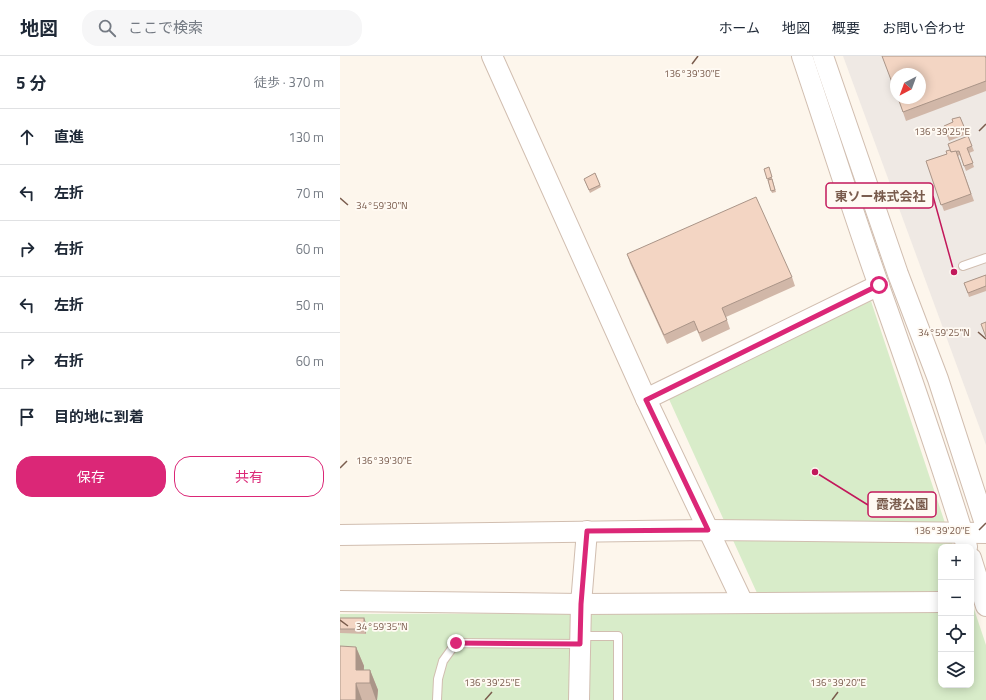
<!DOCTYPE html>
<html lang="ja">
<meta charset="utf-8">
<style>
:root{--surface:#fff;--page:#f6f6f7;--text:#1f2937;--muted:#747a83;--line:#e0e1e3;--accent:#db2777}
body{margin:0;font-family:"Titillium Web","Noto Sans JP",sans-serif;background:var(--page);color:var(--text)}
.controls{position:absolute;right:12px;bottom:12px;display:grid;overflow:hidden;border-radius:8px;box-shadow:0 2px 10px #0003}
.controls button{width:36px;height:36px;display:grid;place-items:center;padding:0;border:0;border-bottom:1px solid var(--line);background:var(--surface);color:var(--text);font:20px sans-serif}
.compass{position:absolute;left:550px;top:12px;width:36px;height:36px;border-radius:50%;background:var(--surface);box-shadow:0 2px 10px #0003;rotate:221deg}
.stop{position:absolute;width:12px;height:12px;margin:-9px;border:3px solid #db2777;border-radius:50%;background:#fff}
.stop.end{background:#db2777;border-color:#fff;box-shadow:0 1px 4px #0008}
.list{margin:0;padding:0;list-style:none}
h2{display:flex;justify-content:space-between;align-items:center;height:52px;margin:0;padding:0 16px;font-size:17px}
h2 small{font-size:13px;font-weight:400;color:var(--muted)}
.list li{display:grid;grid-template-columns:26px 1fr auto;gap:12px;align-items:center;box-sizing:border-box;height:56px;padding:0 16px;border-top:1px solid var(--line)}
.list b{display:block;font-size:15px;white-space:nowrap}
.list em{font-size:13px;font-style:normal;color:var(--muted)}
.actions{display:flex;gap:8px;padding:12px 16px}
.actions a{flex:1;padding:9px 0;border:1px solid var(--accent);border-radius:16px;text-align:center;font-size:14px;color:var(--accent)}
.actions .main{background:var(--accent);color:#fff}
.icon{flex:none;width:22px;height:22px;fill:none;stroke:currentColor;stroke-width:2;stroke-linecap:round;stroke-linejoin:round}
.map{position:relative;flex:none;width:646px;height:644px;overflow:hidden}
header{display:flex;align-items:center;gap:24px;box-sizing:border-box;height:56px;padding:0 20px;background:var(--surface);border-bottom:1px solid var(--line)}
header strong{font-size:19px}
nav{display:flex;gap:22px;margin-inline-start:auto;font-size:14px}
.search{width:280px;height:36px;background:var(--page);display:flex;align-items:center;gap:10px;box-sizing:border-box;padding:0 14px;border-radius:16px;color:var(--muted);font-size:15px}
main{display:flex}
aside{flex:1;background:var(--surface)}
.map>svg:first-child{display:block}
.industrial{fill:#efe9e4;fill-rule:evenodd}
.green{fill:#d8ecc9}
.lines{fill:none;stroke-linecap:round;stroke-linejoin:round}
.service-casing{stroke:#d1beb0;stroke-width:10}
.tertiary-casing{stroke:#d1beb0;stroke-width:22}
.service{stroke:#fff;stroke-width:8}
.tertiary{stroke:#fff;stroke-width:20}
.wall{fill:#d1b7a8}
.shaded-wall{fill:#aa9588}
.building{fill:#f3d5c3;stroke:#aa9588}
.route{stroke:#db2777;stroke-width:5}
.ticks{fill:none;stroke:#7a5c4d;stroke-width:1.5}
.ticks-label{font-size:10px;text-anchor:middle;fill:#7a5c4d;stroke:#fffaf3;stroke-width:3.5;stroke-linejoin:round;paint-order:stroke}
.leader{fill:none;stroke:#c2185b;stroke-width:1.5}
.callout-dot{fill:#c2185b;stroke:#fffaf3;stroke-width:1.5}
.callout{fill:#fffaf3;stroke:#c2185b;stroke-width:1.5}
.callout-label{font-size:13px;text-anchor:middle;font-weight:bold;fill:#7a5c4d}
</style>
<header>
<strong>地図</strong>
<div class="search"><svg class="icon" aria-label="search" viewBox="0 0 24 24"><circle cx="10" cy="10" r="6"/><path d="M15 15l6 6"/></svg>ここで検索</div>
<nav><a>ホーム</a><a>地図</a><a>概要</a><a>お問い合わせ</a></nav>
</header>
<main>
<aside>
<h2>5 分<small>徒歩 · 370 m</small></h2>
<ul class="list">
<li><svg class="icon" aria-label="ahead" viewBox="0 0 24 24"><path d="M12 20V5M6 11l6-6 6 6"/></svg><div><b>直進</b></div><em>130 m</em></li>
<li><svg class="icon" aria-label="left" viewBox="0 0 24 24"><path d="M17 20v-9H6M10 6l-5 5 5 5"/></svg><div><b>左折</b></div><em>70 m</em></li>
<li><svg class="icon" aria-label="right" viewBox="0 0 24 24"><path d="M7 20v-9h11M14 6l5 5-5 5"/></svg><div><b>右折</b></div><em>60 m</em></li>
<li><svg class="icon" aria-label="left" viewBox="0 0 24 24"><path d="M17 20v-9H6M10 6l-5 5 5 5"/></svg><div><b>左折</b></div><em>50 m</em></li>
<li><svg class="icon" aria-label="right" viewBox="0 0 24 24"><path d="M7 20v-9h11M14 6l5 5-5 5"/></svg><div><b>右折</b></div><em>60 m</em></li>
<li><svg class="icon" aria-label="arrive" viewBox="0 0 24 24"><path d="M6 21V4h12l-3 4 3 4H6"/></svg><div><b>目的地に到着</b></div></li>
</ul>
<div class="actions"><a class="main">保存</a><a>共有</a></div>
</aside>
<div class="map">
<svg width="646" height="644" viewBox="0 0 646 644">
<rect width="100%" height="100%" fill="#fdf6ec"/>
<path class="industrial" d="M503,0H646V389ZM556,18H580V42H556Z"/>
<polygon class="green" points="531,245 613,491 601,491 601,629 631,629 631,544 646,589 646,644 0,644 0,558 426,557 328,341"/>
<g class="lines">
<defs>
<g id="service">
<polyline points="623,210 646,202"/>
<polyline points="241,580 278,580 278,644"/>
<polyline points="97,644 98,623 103,605 116,587 241,588"/>
</g>
<g id="tertiary">
<polyline points="152,0 306,343 403,547"/>
<path d="M462,0C488,77 512,154 539,230C570,317 600,403 627,491"/>
<polyline points="483,0 558,218 598,323 646,471"/>
<polyline points="306,343 539,229"/>
<polyline points="0,479 368,474 646,477"/>
<polyline points="631,502 646,550"/>
<polyline points="0,545 241,548 601,546"/>
<polyline points="239,644 241,548 247,475"/>
</g>
</defs>
<use href="#service" class="service-casing"/>
<use href="#tertiary" class="tertiary-casing"/>
<use href="#service" class="service"/>
<use href="#tertiary" class="tertiary"/>
</g>
<g class="wall">
<polygon points="646,2 646,35 566,65 558,42"/>
<polygon points="620,61 627,78 609,85 604,70 613,66"/>
<polygon points="628,80 634,95 629,97 634,111 626,115 620,99 618,100 634,145 604,155 586,105 607,98 610,94"/>
<polygon points="429,111 436,136 432,137 424,113"/>
<polygon points="255,117 261,131 250,137 244,123"/>
<polygon points="287,198 452,221 455,230 386,261 390,273 362,286 357,274 327,288 290,207"/>
<polygon points="646,219 646,235 629,241 624,227"/>
<polygon points="0,562 24,562 26,567 26,578 0,577"/>
<polygon points="16,591 24,610 24,614 30,614 38,634 37,644 0,644"/>
</g>
<g class="shaded-wall">
<polygon points="24,562 26,567 26,578 24,573"/>
<polygon points="16,591 24,610 23,627 16,614"/>
<polygon points="30,614 38,634 37,644 36,644 30,627"/>
<polygon points="16,627 22,644 16,644"/>
</g>
<g class="building">
<polygon points="542,0 645,0 646,2 646,25 563,56 558,42 580,42 580,18 556,18 556,37"/>
<polygon points="620,61 625,73 607,80 604,70 613,66 612,63"/>
<polygon points="628,80 632,90 627,92 633,107 624,110 619,95 611,96 608,88"/>
<polygon points="610,94 611,96 616,95 631,138 601,149 586,105 607,98 606,95"/>
<polygon points="429,111 432,121 427,123 424,113"/>
<polygon points="255,117 260,129 249,134 244,123"/>
<polygon points="432,123 435,134 431,135 428,124"/>
<polygon points="416,141 452,221 382,252 387,264 359,277 354,265 324,279 287,198"/>
<polygon points="646,219 646,230 628,237 624,227"/>
<polygon points="646,266 646,281 641,268"/>
<rect x="0" y="562" width="24" height="11"/>
<polygon points="0,590 16,591 16,614 30,614 30,627 16,627 16,644 0,644"/>
</g>
<g class="lines">
<polyline class="route" points="116,587 240,588 241,548 247,475 368,474 306,344 539,229"/>
</g>
<path class="ticks" d="M352,8L358,0M639,75L646,68M0,142L8,149M638,276L646,283M0,412L7,405M639,474L646,467M0,564L8,570M145,644L152,636M492,644L498,636"/>
<g class="ticks-label">
<text x="352" y="21">136°39'30"E</text>
<text x="602" y="79">136°39'25"E</text>
<text x="42" y="153">34°59'30"N</text>
<text x="604" y="280">34°59'25"N</text>
<text x="44" y="408">136°39'30"E</text>
<text x="602" y="478">136°39'20"E</text>
<text x="42" y="574">34°59'35"N</text>
<text x="152" y="630">136°39'25"E</text>
<text x="498" y="630">136°39'20"E</text>
</g>
<path class="leader" d="M614 216L593 140M475 416L528 449"/>
<g class="callout-dot">
<circle cx="614" cy="216" r="4"/>
<circle cx="475" cy="416" r="4"/>
</g>
<g class="callout">
<rect x="486" y="127" width="107" height="25" rx="4"/>
<rect x="528" y="436" width="68" height="25" rx="4"/>
</g>
<g class="callout-label">
<text x="540" y="145">東ソー株式会社</text>
<text x="562" y="453">霞港公園</text>
</g>
</svg>
<div class="controls">
<button>+</button>
<button>−</button>
<button><svg class="icon" aria-label="locate" viewBox="0 0 24 24"><circle cx="12" cy="12" r="6"/><path d="M12 2v4M12 18v4M2 12h4M18 12h4"/></svg></button>
<button><svg class="icon" aria-label="layers" viewBox="0 0 24 24"><path d="M12 4l9 5-9 5-9-5zM3 14l9 5 9-5"/></svg></button>
</div>
<svg class="compass" viewBox="-18 -18 36 36"><path d="M0-13l5 13h-10z" fill="#e53935"/><path d="M0 13l5-13h-10z" fill="#747a83"/></svg>
<div class="stop" style="left:539px;top:229px"></div>
<div class="stop end" style="left:116px;top:587px"></div>
</div>
</main>
